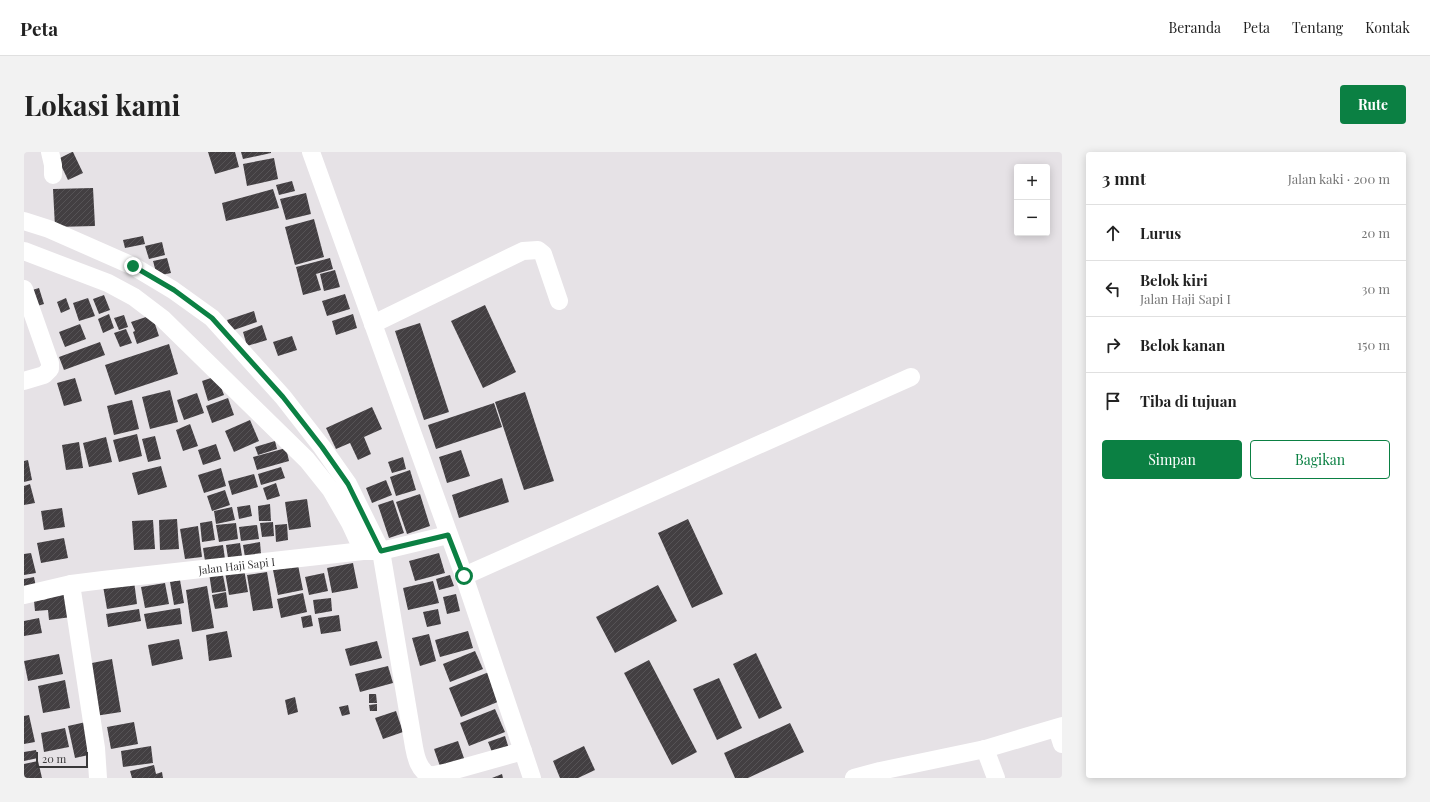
<!DOCTYPE html>
<html lang="id">
<meta charset="utf-8">
<style>
:root{--surface:#fff;--page:#f2f2f2;--text:#222;--muted:#767676;--line:#e0e0e0;--accent:#0b8043}
body{margin:0;font-family:"Playfair Display",serif;background:var(--page);color:var(--text)}
.controls{position:absolute;right:12px;top:12px;display:grid;overflow:hidden;border-radius:4px;box-shadow:0 2px 10px #0003}
.controls button{width:36px;height:36px;display:grid;place-items:center;padding:0;border:0;border-bottom:1px solid var(--line);background:var(--surface);color:var(--text);font:20px sans-serif}
.scale{position:absolute;left:12px;bottom:10px;width:52px;box-sizing:border-box;padding-left:4px;border:2px solid #393839;border-top:0;font-size:11px;line-height:14px;white-space:nowrap;color:#393839;-webkit-text-stroke:3px #e6e2e6;paint-order:stroke}
.stop{position:absolute;width:12px;height:12px;margin:-9px;border:3px solid #0b8043;border-radius:50%;background:#fff}
.stop.end{background:#0b8043;border-color:#fff;box-shadow:0 1px 4px #0008}
.list{margin:0;padding:0;list-style:none}
h2{display:flex;justify-content:space-between;align-items:center;height:52px;margin:0;padding:0 16px;font-size:17px}
h2 small{font-size:13px;font-weight:400;color:var(--muted)}
.list li{display:grid;grid-template-columns:26px 1fr auto;gap:12px;align-items:center;box-sizing:border-box;height:56px;padding:0 16px;border-top:1px solid var(--line)}
.list b{display:block;font-size:15px;white-space:nowrap}
.list p{margin:0;font-size:13px;white-space:nowrap;color:var(--muted)}
.list em{font-size:13px;font-style:normal;color:var(--muted)}
.actions{display:flex;gap:8px;padding:12px 16px}
.actions a{flex:1;padding:9px 0;border:1px solid var(--accent);border-radius:4px;text-align:center;font-size:14px;color:var(--accent)}
.actions .main{background:var(--accent);color:#fff}
.icon{flex:none;width:22px;height:22px;fill:none;stroke:currentColor;stroke-width:2;stroke-linecap:round;stroke-linejoin:round}
.map{position:relative;flex:none;width:1038px;height:626px;overflow:hidden;border-radius:4px}
header{display:flex;align-items:center;gap:24px;box-sizing:border-box;height:56px;padding:0 20px;background:var(--surface);border-bottom:1px solid var(--line)}
header strong{font-size:19px}
nav{display:flex;gap:22px;margin-inline-start:auto;font-size:14px}
.intro{display:flex;align-items:center;justify-content:space-between;box-sizing:border-box;height:96px;padding:0 24px}
h1{margin:0;font-size:28px}
.button{padding:10px 18px;border-radius:4px;background:var(--accent);color:#fff;font-size:14px;font-weight:700}
main{display:flex;gap:24px;padding:0 24px}
aside{flex:1;background:var(--surface);border-radius:4px;box-shadow:0 2px 10px #0003}
.map>svg:first-child{display:block}
.building{fill:url(#building-hatch)}
.lines{fill:none;stroke-linecap:round;stroke-linejoin:round}
.minor{stroke:#fff;stroke-width:18}
.route{stroke:#0b8043;stroke-width:5}
.labels{text-anchor:middle;dominant-baseline:central;stroke-width:4;stroke-linejoin:round;paint-order:stroke}
.street-label{font-size:11px;fill:#393839;stroke:#e6e2e6}
</style>
<header>
<strong>Peta</strong>
<nav><a>Beranda</a><a>Peta</a><a>Tentang</a><a>Kontak</a></nav>
</header>
<div class="intro"><h1>Lokasi kami</h1><a class="button">Rute</a></div>
<main>
<div class="map">
<svg width="1038" height="626" viewBox="0 0 1038 626">
<defs>
<pattern id="building-hatch" width="6" height="6" patternUnits="userSpaceOnUse"><rect width="6" height="6" fill="#433f42"/><path d="M-1 1l2-2M0 6l6-6M5 7l2-2" fill="none" stroke="#565356"/></pattern>
</defs>
<rect width="100%" height="100%" fill="#e6e2e6"/>
<g class="building">
<polygon points="48,0 49,0 59,21 44,28 34,7"/>
<polygon points="184,0 211,0 215,15 191,22"/>
<polygon points="217,0 247,0 247,1 219,7"/>
<polygon points="250,6 254,27 223,34 219,12"/>
<polygon points="268,29 271,39 255,43 252,33"/>
<polygon points="69,36 71,74 31,75 29,37"/>
<polygon points="249,37 255,56 202,69 198,51"/>
<polygon points="282,41 287,62 262,68 256,47"/>
<polygon points="290,67 300,105 271,113 261,75"/>
<polygon points="119,84 121,92 101,96 99,88"/>
<polygon points="138,90 141,103 125,107 121,94"/>
<polygon points="143,106 147,121 133,124 129,109"/>
<polygon points="306,106 309,117 292,122 297,138 279,143 272,115"/>
<polygon points="311,118 316,135 300,139 296,122"/>
<polygon points="15,136 20,152 10,155 5,139"/>
<polygon points="321,142 326,157 303,164 298,149"/>
<polygon points="80,143 86,158 75,162 69,147"/>
<polygon points="42,146 46,157 37,161 33,150"/>
<polygon points="64,146 71,164 55,169 49,151"/>
<polygon points="461,153 492,220 459,236 427,169"/>
<polygon points="230,159 233,170 207,179 203,168"/>
<polygon points="85,162 90,176 79,181 74,167"/>
<polygon points="329,162 333,176 312,183 308,169"/>
<polygon points="100,163 104,175 95,178 90,166"/>
<polygon points="128,163 135,184 113,192 109,180 111,179 107,170"/>
<polygon points="396,171 425,260 400,268 371,179"/>
<polygon points="56,172 62,187 41,195 35,180"/>
<polygon points="238,173 243,188 223,194 219,180"/>
<polygon points="102,177 108,191 96,195 90,181"/>
<polygon points="268,184 273,198 254,204 249,190"/>
<polygon points="76,190 81,203 40,218 35,205"/>
<polygon points="145,192 154,222 91,243 81,213"/>
<polygon points="193,224 200,243 184,249 178,229"/>
<polygon points="51,226 58,249 40,254 33,231"/>
<polygon points="146,238 154,270 126,277 118,245"/>
<polygon points="501,240 530,329 500,338 471,250"/>
<polygon points="173,241 180,261 160,268 153,248"/>
<polygon points="204,246 210,263 188,271 182,254"/>
<polygon points="108,248 115,277 90,283 83,254"/>
<polygon points="470,251 478,275 412,297 404,273"/>
<polygon points="348,255 358,277 340,285 347,302 334,308 326,291 312,297 302,276"/>
<polygon points="226,268 235,289 210,300 201,279"/>
<polygon points="166,272 174,294 159,299 152,278"/>
<polygon points="113,282 118,304 95,310 89,288"/>
<polygon points="131,284 137,307 124,310 118,287"/>
<polygon points="82,285 88,310 65,315 59,291"/>
<polygon points="251,289 253,297 234,303 231,295"/>
<polygon points="55,290 59,316 42,318 38,293"/>
<polygon points="192,292 197,307 179,313 174,298"/>
<polygon points="262,296 265,309 233,318 229,305"/>
<polygon points="437,298 446,324 423,331 415,305"/>
<polygon points="379,305 382,317 368,321 364,310"/>
<polygon points="4,308 8,328 0,330 0,309"/>
<polygon points="137,314 143,335 114,343 108,321"/>
<polygon points="257,315 261,326 237,333 234,322"/>
<polygon points="197,316 202,334 180,341 174,323"/>
<polygon points="386,318 392,338 372,344 366,325"/>
<polygon points="230,322 234,335 208,343 204,329"/>
<polygon points="478,326 485,350 435,366 428,343"/>
<polygon points="362,328 368,343 348,351 342,336"/>
<polygon points="252,331 256,344 243,348 239,336"/>
<polygon points="6,332 11,351 0,353 0,334"/>
<polygon points="201,338 206,353 188,359 183,344"/>
<polygon points="396,342 406,374 383,382 372,350"/>
<polygon points="283,347 287,375 265,378 261,350"/>
<polygon points="369,348 380,381 365,386 354,353"/>
<polygon points="246,352 247,369 235,369 234,354"/>
<polygon points="226,353 228,364 215,367 213,355"/>
<polygon points="208,355 211,368 192,372 190,359"/>
<polygon points="38,356 41,375 20,378 17,359"/>
<polygon points="153,367 155,397 136,398 135,368"/>
<polygon points="664,367 699,442 668,456 634,381"/>
<polygon points="129,368 131,397 110,398 108,369"/>
<polygon points="188,369 191,388 178,390 176,371"/>
<polygon points="249,370 250,384 238,385 236,371"/>
<polygon points="212,371 214,387 195,390 192,373"/>
<polygon points="263,372 264,388 252,390 251,373"/>
<polygon points="233,373 235,387 217,389 215,375"/>
<polygon points="174,374 178,405 161,407 156,377"/>
<polygon points="40,386 44,406 17,411 13,391"/>
<polygon points="236,390 237,402 221,405 219,393"/>
<polygon points="216,391 218,404 204,406 202,393"/>
<polygon points="199,393 201,407 181,409 179,396"/>
<polygon points="7,401 12,421 0,423 0,402"/>
<polygon points="415,401 421,421 391,429 385,409"/>
<polygon points="329,411 334,436 308,441 303,416"/>
<polygon points="274,413 279,438 254,443 249,418"/>
<polygon points="220,417 224,440 205,443 201,420"/>
<polygon points="198,418 202,439 188,441 185,421"/>
<polygon points="243,420 249,456 229,459 223,423"/>
<polygon points="300,421 304,439 285,443 281,425"/>
<polygon points="426,423 430,434 415,438 412,427"/>
<polygon points="10,425 12,435 0,437 0,427"/>
<polygon points="156,428 160,451 150,453 146,430"/>
<polygon points="110,429 113,452 83,457 79,434"/>
<polygon points="409,429 415,451 384,458 379,436"/>
<polygon points="141,431 145,452 121,456 117,435"/>
<polygon points="634,433 653,469 591,501 572,465"/>
<polygon points="183,434 190,476 168,480 162,438"/>
<polygon points="202,440 204,455 191,457 188,443"/>
<polygon points="279,441 283,460 257,466 253,447"/>
<polygon points="44,442 47,465 25,468 24,458 11,459 10,449 23,447 22,444"/>
<polygon points="432,442 436,459 423,462 419,445"/>
<polygon points="307,446 308,459 291,462 289,448"/>
<polygon points="156,456 158,472 123,477 120,462"/>
<polygon points="115,457 117,469 84,475 82,462"/>
<polygon points="414,457 417,472 403,475 399,460"/>
<polygon points="287,463 289,474 279,476 277,465"/>
<polygon points="315,463 317,479 297,482 294,466"/>
<polygon points="15,466 18,481 0,484 0,469"/>
<polygon points="203,479 208,505 185,509 182,483"/>
<polygon points="444,479 449,496 416,505 411,488"/>
<polygon points="405,482 412,509 396,514 388,486"/>
<polygon points="155,487 159,507 128,514 124,493"/>
<polygon points="353,489 358,506 326,514 321,497"/>
<polygon points="451,499 459,517 426,530 419,512"/>
<polygon points="732,501 758,556 735,567 709,512"/>
<polygon points="35,502 39,522 4,529 0,509"/>
<polygon points="88,507 97,560 71,564 63,512"/>
<polygon points="625,508 673,600 648,613 600,521"/>
<polygon points="364,514 369,531 336,540 331,522"/>
<polygon points="465,520 476,549 437,565 425,536"/>
<polygon points="695,526 718,576 693,588 669,537"/>
<polygon points="41,528 46,556 19,561 14,534"/>
<polygon points="345,542 352,542 353,551 345,551"/>
<polygon points="271,545 274,560 264,563 261,548"/>
<polygon points="353,552 353,559 346,559 345,553"/>
<polygon points="324,553 326,562 318,564 315,555"/>
<polygon points="471,557 481,580 445,594 436,571"/>
<polygon points="372,559 379,580 359,587 351,566"/>
<polygon points="5,563 11,590 0,592 0,564"/>
<polygon points="62,570 69,602 51,606 44,574"/>
<polygon points="110,570 114,592 87,597 83,575"/>
<polygon points="766,571 780,600 724,626 711,626 700,601"/>
<polygon points="41,576 45,595 20,600 17,581"/>
<polygon points="481,584 486,600 470,605 464,590"/>
<polygon points="434,589 441,609 417,617 410,597"/>
<polygon points="127,594 129,611 99,615 97,599"/>
<polygon points="560,594 571,618 554,626 536,626 529,609"/>
<polygon points="12,598 14,606 0,609 0,600"/>
<polygon points="14,609 18,626 0,626 0,612"/>
<polygon points="130,613 132,622 138,620 139,626 108,626 106,619"/>
<polygon points="478,622 479,626 468,626"/>
</g>
<g class="lines">
<g class="minor">
<polyline points="26,0 29,13 29,23"/>
<polyline points="287,0 440,424 508,626"/>
<path d="M0,69L25,77L109,114L149,138L188,166L259,245L298,295L324,332L357,399L390,595C392,606 395,618 406,624L424,620L499,599"/>
<polyline points="0,99 84,131 110,145 139,167 283,308 307,338 326,371 339,399"/>
<polyline points="0,137 26,211 26,217 20,223 0,229"/>
<polyline points="349,172 499,99 514,98 519,102 535,149"/>
<polyline points="440,424 887,225"/>
<polyline points="47,432 72,596 74,626"/>
<path id="s1" d="M0,443L47,432L79,428L339,399H357L424,383"/>
<polyline points="1033,576 1038,592"/>
<polyline points="961,597 972,626"/>
<polyline points="830,626 856,619 961,597 1038,574"/>
</g>
</g>
<g class="lines">
<polyline class="route" points="109,114 150,138 188,166 259,245 298,295 324,332 357,399 424,383 440,424"/>
</g>
<g class="labels">
<g class="street-label">
<text stroke="none"><textPath href="#s1" startOffset="215">Jalan Haji Sapi I</textPath></text>
</g>
</g>
</svg>
<div class="controls">
<button>+</button>
<button>−</button>
</div>
<div class="scale">20 m</div>
<div class="stop" style="left:440px;top:424px"></div>
<div class="stop end" style="left:109px;top:114px"></div>
</div>
<aside>
<h2>3 mnt<small>Jalan kaki · 200 m</small></h2>
<ul class="list">
<li><svg class="icon" aria-label="ahead" viewBox="0 0 24 24"><path d="M12 20V5M6 11l6-6 6 6"/></svg><div><b>Lurus</b></div><em>20 m</em></li>
<li><svg class="icon" aria-label="left" viewBox="0 0 24 24"><path d="M17 20v-9H6M10 6l-5 5 5 5"/></svg><div><b>Belok kiri</b><p>Jalan Haji Sapi I</p></div><em>30 m</em></li>
<li><svg class="icon" aria-label="right" viewBox="0 0 24 24"><path d="M7 20v-9h11M14 6l5 5-5 5"/></svg><div><b>Belok kanan</b></div><em>150 m</em></li>
<li><svg class="icon" aria-label="arrive" viewBox="0 0 24 24"><path d="M6 21V4h12l-3 4 3 4H6"/></svg><div><b>Tiba di tujuan</b></div></li>
</ul>
<div class="actions"><a class="main">Simpan</a><a>Bagikan</a></div>
</aside>
</main>
